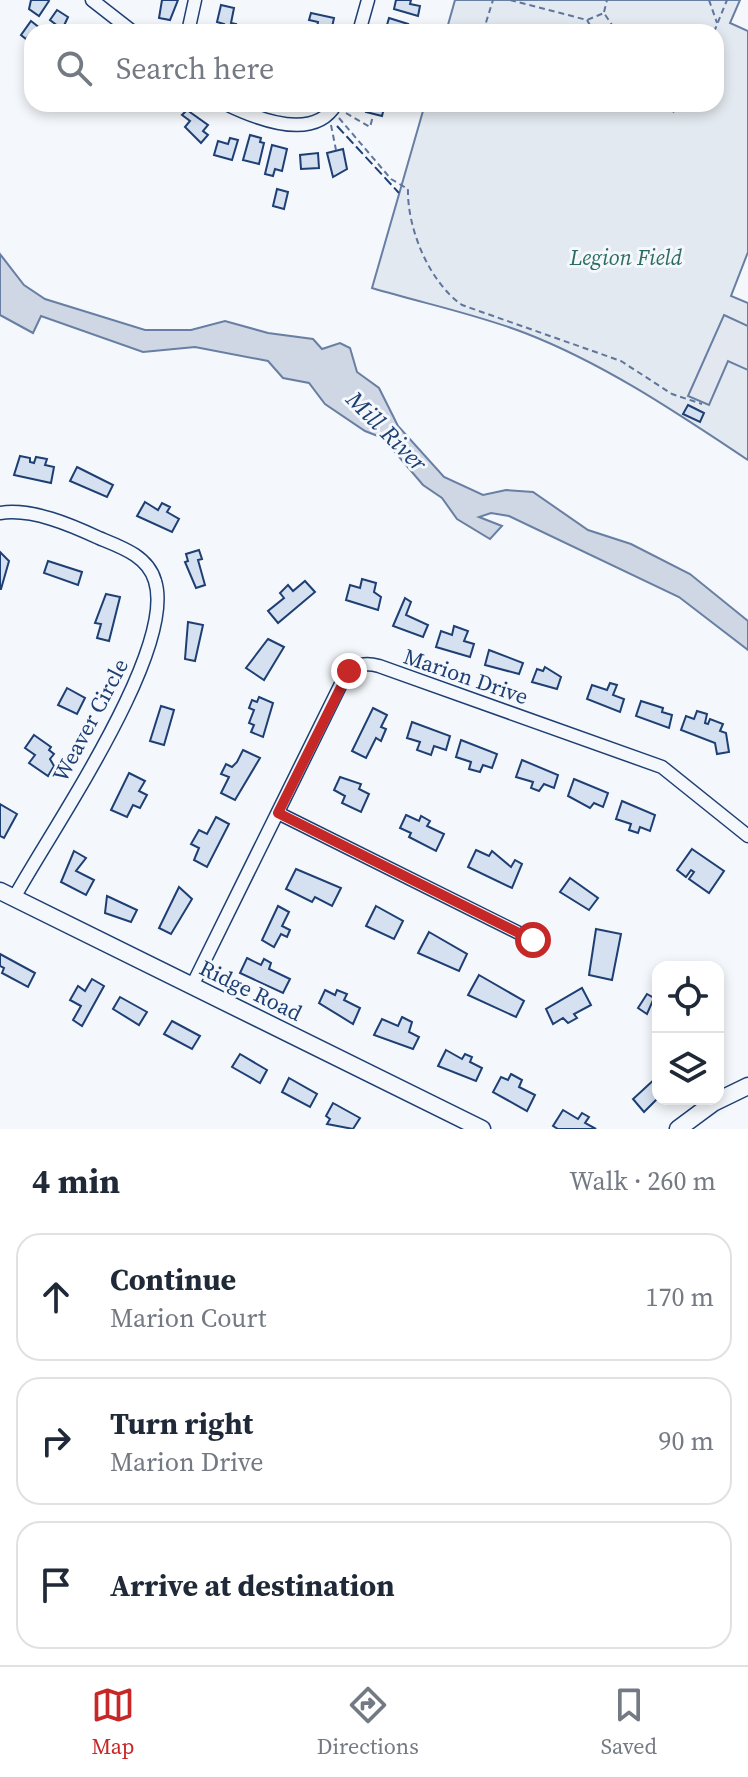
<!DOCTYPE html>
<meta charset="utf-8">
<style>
:root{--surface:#fff;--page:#f2f2f3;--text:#1f2937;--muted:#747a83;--line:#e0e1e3;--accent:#c62828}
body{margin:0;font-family:"Source Serif 4",serif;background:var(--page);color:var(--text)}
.controls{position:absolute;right:24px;bottom:24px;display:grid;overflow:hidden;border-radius:16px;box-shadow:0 4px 12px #0003}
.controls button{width:72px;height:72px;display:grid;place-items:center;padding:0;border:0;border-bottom:2px solid var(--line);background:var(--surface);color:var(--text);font:40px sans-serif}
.stop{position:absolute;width:24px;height:24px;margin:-18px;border:6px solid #c62828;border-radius:50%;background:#fff}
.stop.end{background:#c62828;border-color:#fff;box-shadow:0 2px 8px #0008}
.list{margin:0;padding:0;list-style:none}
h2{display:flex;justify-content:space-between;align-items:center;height:104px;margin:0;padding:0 32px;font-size:34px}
h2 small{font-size:26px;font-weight:400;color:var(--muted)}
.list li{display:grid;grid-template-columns:52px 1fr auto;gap:24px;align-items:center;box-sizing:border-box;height:128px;margin:0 16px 16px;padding:0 16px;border:2px solid var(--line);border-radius:24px}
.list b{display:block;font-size:30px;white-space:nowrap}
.list p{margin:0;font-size:26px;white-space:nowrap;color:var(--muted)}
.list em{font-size:26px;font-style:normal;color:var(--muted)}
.icon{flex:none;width:44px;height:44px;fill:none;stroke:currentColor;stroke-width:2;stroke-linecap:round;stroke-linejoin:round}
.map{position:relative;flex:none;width:748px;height:1129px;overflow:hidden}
.search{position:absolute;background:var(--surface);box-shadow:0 4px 12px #0003;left:24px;right:24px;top:24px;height:88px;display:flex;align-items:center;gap:20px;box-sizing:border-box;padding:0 28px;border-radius:24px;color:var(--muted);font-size:30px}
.sheet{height:536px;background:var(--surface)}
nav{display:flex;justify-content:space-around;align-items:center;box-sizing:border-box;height:112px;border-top:2px solid var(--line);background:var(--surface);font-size:22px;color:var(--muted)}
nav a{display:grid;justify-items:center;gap:4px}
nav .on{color:var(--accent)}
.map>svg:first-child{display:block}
.green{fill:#e3e9f0;stroke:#687fa3;stroke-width:2}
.parking{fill:#e3e8f0;stroke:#687fa3;stroke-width:2}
.water{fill:#cfd7e4;stroke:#687fa3;stroke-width:2}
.building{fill:#d5e0f0;stroke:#1d3f73;stroke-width:2}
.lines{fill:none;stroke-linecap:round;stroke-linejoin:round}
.minor-casing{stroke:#1d3f73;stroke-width:15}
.major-casing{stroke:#1d3f73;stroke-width:19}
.path{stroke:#5e769c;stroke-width:2;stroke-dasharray:6 4;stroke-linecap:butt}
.minor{stroke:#f4f7fb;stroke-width:12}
.major{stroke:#f4f7fb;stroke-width:16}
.fence{stroke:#1d3f73;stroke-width:2;stroke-dasharray:10 4;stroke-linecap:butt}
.route{stroke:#c62828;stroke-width:10}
.labels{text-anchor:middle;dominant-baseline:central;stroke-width:6;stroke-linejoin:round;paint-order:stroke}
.park-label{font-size:22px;font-style:italic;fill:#2c6c60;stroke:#f4f7fb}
.street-label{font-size:22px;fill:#1d3f73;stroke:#f4f7fb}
.water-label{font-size:24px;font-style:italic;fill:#1d3f73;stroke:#f4f7fb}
</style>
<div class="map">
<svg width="748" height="1129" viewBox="0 0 748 1129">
<rect width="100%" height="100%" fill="#f4f7fb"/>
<path class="green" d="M455,0H740L730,23L748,31V252L731,296L748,303V460C677,413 605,364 525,333C476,314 422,303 372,288L425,104H716V32H446Z"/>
<polygon class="parking" points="724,315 748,326 748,370 728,361 709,405 688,396"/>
<polygon class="water" points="0,254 24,285 45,299 145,330 191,330 225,321 268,333 313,339 322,349 340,343 350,348 357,372 379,388 398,426 444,477 483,495 506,490 533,492 588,530 631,544 690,574 748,621 748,650 679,597 509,516 491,513 479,517 502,526 490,539 457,519 442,498 423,485 383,438 365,431 325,404 309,383 283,378 268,361 195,347 143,352 41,316 33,333 0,315"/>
<g class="building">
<polygon points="31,0 48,0 49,1 39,16 29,9"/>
<polygon points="162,0 178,0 170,20 159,18"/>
<polygon points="396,0 411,0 410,4 420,6 418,16 394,9"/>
<polygon points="221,5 234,8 231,23 236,24 234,32 223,31 224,24 217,22"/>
<polygon points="57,10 68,17 61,32 56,31 59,27 50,20"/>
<polygon points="311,13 334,18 331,32 316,32 318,22 309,20"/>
<polygon points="389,18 408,24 405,32 385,32"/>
<polygon points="31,21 45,32 32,32 26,39 21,35"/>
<polygon points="368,104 385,104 382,116 366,112"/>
<polygon points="187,110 208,125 203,131 208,135 201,143 185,127 190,121 182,115"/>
<polygon points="250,135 261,138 260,142 264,143 259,164 243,160"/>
<polygon points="230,138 238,140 232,160 214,155 218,141 228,144"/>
<polygon points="272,145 287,149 282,171 275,169 273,176 265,174"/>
<polygon points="343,149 347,169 333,177 327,153"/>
<polygon points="318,153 319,168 301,169 300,155"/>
<polygon points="277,189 288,192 284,209 273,206"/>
<polygon points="688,405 704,413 700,422 683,414"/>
<polygon points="20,456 30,458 30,462 34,463 36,457 47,459 45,465 54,467 51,483 14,475"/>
<polygon points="77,467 113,485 107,497 70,481"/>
<polygon points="145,502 158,510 162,503 170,507 167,512 179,519 172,532 137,516"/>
<polygon points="199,550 202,559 198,560 205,585 196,588 185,562 188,561 186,554"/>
<polygon points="0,552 9,561 1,589 0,589"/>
<polygon points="48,561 82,572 78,585 44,573"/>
<polygon points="362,579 376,583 374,592 381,597 378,610 346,600 350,585 360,588"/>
<polygon points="305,581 315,592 278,623 268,611 284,598 280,593 288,585 293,591"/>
<polygon points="106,594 120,597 109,641 97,638 101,624 95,623"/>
<polygon points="405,598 411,602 406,615 428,625 423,637 393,626"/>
<polygon points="188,622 203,625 195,661 185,659"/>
<polygon points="454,626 468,631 464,641 474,644 470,657 436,647 441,631 452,635"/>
<polygon points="268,639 284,647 264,680 246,668"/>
<polygon points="489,650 523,663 519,674 485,665"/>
<polygon points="545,667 561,677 557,689 532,682 537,669 543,671"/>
<polygon points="610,683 617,685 613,695 624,699 620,712 587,699 592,685 607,690"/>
<polygon points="67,688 85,698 77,714 58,705"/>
<polygon points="259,697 273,703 263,737 251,732 254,725 249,723 254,710 249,708 252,700 257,702"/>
<polygon points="641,701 663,708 662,712 672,715 669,728 636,716"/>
<polygon points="161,706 174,710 164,745 150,741"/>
<polygon points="373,708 387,715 381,727 386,729 381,741 376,738 366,758 352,751"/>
<polygon points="697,711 707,714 705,723 708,724 710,719 723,724 720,731 726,733 729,752 717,754 715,743 681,730 686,716 694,719"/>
<polygon points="412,722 450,736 446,750 434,746 431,755 417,750 420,742 407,738"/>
<polygon points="34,735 51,747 49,750 54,754 50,759 54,766 48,776 29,763 35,755 25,748"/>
<polygon points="461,740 497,754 492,768 483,765 480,772 469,769 471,762 456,757"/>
<polygon points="243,750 260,758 235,800 221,793 229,777 221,774 226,764 232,767 237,762"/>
<polygon points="522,760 558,775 554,788 544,784 539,791 531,788 533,782 516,777"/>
<polygon points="129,773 145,781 139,791 147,795 140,808 133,805 127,817 111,810"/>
<polygon points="340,777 361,784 359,789 369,794 361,812 342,803 345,796 334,790"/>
<polygon points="574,779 608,793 603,807 594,803 590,808 568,796"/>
<polygon points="622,801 655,815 650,831 640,827 638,833 629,830 631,824 616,819"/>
<polygon points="0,804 17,814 4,838 0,836"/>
<polygon points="406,815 419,821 421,816 430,821 427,826 444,834 436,851 409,837 411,833 400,828"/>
<polygon points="216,817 229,824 207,867 194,860 199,848 191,844 199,830 207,834"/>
<polygon points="692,849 724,871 709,893 689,879 694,872 691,870 686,877 677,870"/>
<polygon points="476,850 489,856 492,851 511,867 515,860 522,864 512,888 468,867"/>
<polygon points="74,851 86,858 76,871 94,880 86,895 61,882"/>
<polygon points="296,869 341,888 332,906 315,897 312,902 286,889"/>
<polygon points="570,878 598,898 589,910 560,892"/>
<polygon points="179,887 192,899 171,934 159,928"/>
<polygon points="107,896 137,910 131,922 105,913"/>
<polygon points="278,906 289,912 282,926 290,930 287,937 281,934 274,947 262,940"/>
<polygon points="376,906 403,921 394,939 366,926"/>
<polygon points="596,929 621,934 612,980 589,975"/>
<polygon points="429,932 467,954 459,971 418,953"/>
<polygon points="0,954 35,973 28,987 2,973 4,968 0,966"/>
<polygon points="247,958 261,965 264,959 271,963 269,969 290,979 283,993 240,973"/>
<polygon points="479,975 524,1001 516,1017 468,995"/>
<polygon points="92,979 104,986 82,1026 73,1020 81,1006 70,1000 78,986 85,991"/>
<polygon points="582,988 591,1005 574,1014 577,1018 568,1023 563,1018 553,1024 546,1009"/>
<polygon points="325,990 335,995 337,990 347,994 344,1000 360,1008 353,1024 319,1003"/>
<polygon points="647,994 654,998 647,1014 638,1008"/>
<polygon points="120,997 147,1012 139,1025 113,1009"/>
<polygon points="402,1017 412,1022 409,1032 419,1037 413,1049 374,1035 382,1019 398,1026"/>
<polygon points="172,1021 200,1036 192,1049 164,1034"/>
<polygon points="446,1050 462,1059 465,1054 472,1057 470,1062 482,1068 476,1081 438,1066"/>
<polygon points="240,1054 267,1070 260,1083 232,1067"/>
<polygon points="511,1074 522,1080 519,1087 535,1095 527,1111 493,1092 501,1077 508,1080"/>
<polygon points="657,1077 658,1098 644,1112 633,1099"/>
<polygon points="289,1078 317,1094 310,1107 282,1092"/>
<polygon points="333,1103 360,1118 353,1129 327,1124 330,1119 326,1116"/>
<polygon points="563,1110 578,1119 582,1113 589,1117 585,1123 596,1129 558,1129 553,1126"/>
</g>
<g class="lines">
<defs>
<g id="minor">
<polyline points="92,0 133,32"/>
<polyline points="188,32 195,0"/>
<polyline points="359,32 368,0"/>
<path d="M226,104C257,119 314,142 336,104"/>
<path d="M0,513C32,508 71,525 99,538C121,547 148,556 155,581C177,650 50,832 14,898"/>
<polyline points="278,813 533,940"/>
<path d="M192,986L341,684C351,667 359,661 379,666L662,767L748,836"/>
</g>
<g id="major">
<polyline points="0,891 482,1129"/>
<polyline points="678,1129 713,1103 748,1086"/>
</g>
</defs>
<use href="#minor" class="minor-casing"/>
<use href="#major" class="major-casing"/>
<g class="path">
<polyline points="510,0 587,20 604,13 614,28 627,32"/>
<polyline points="709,0 717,23"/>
<polyline points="604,12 607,0"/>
<polyline points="587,20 594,32"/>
<polyline points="483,32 493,0"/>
<polyline points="714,32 727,0"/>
<polyline points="644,104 673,112 686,104"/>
<polyline points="346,113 370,127 373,116"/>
<path d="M339,118L391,179L408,189C407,228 429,282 462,305L621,361L672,394L702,404"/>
<polyline points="331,125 336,150"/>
</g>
<use href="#minor" class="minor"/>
<use href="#major" class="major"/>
<polyline class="fence" points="337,126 399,193"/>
</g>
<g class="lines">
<polyline class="route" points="349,671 278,813 533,940"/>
</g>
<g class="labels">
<g class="park-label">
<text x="626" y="257">Legion Field</text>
</g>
<g class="street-label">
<text transform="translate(466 676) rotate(19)">Marion Drive</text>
<text transform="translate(90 720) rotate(-62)">Weaver Circle</text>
<text transform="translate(251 990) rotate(26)">Ridge Road</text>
</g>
<g class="water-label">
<text transform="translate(387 431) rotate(45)">Mill River</text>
</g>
</g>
</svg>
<div class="controls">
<button><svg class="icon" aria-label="locate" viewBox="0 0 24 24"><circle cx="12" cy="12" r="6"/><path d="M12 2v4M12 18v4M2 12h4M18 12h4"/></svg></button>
<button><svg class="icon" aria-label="layers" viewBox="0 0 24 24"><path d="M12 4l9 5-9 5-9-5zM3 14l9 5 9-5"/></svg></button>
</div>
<div class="stop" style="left:533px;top:940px"></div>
<div class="stop end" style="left:349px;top:671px"></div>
<div class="search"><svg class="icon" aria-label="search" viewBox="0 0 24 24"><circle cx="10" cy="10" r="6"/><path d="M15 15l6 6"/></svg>Search here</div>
</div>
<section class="sheet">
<h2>4 min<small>Walk · 260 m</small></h2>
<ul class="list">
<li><svg class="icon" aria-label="ahead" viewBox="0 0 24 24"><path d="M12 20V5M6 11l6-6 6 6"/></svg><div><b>Continue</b><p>Marion Court</p></div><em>170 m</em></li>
<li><svg class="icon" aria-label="right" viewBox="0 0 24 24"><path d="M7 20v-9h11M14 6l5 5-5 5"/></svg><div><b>Turn right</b><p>Marion Drive</p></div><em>90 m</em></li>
<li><svg class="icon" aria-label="arrive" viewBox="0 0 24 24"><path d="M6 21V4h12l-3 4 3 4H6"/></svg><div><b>Arrive at destination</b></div></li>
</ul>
</section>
<nav>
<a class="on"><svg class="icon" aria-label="map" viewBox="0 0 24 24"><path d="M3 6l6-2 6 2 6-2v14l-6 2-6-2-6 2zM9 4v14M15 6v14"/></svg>Map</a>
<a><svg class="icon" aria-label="directions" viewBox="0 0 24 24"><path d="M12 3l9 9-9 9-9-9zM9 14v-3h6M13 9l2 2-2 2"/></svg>Directions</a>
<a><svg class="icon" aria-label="saved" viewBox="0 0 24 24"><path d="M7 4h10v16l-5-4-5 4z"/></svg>Saved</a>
</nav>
